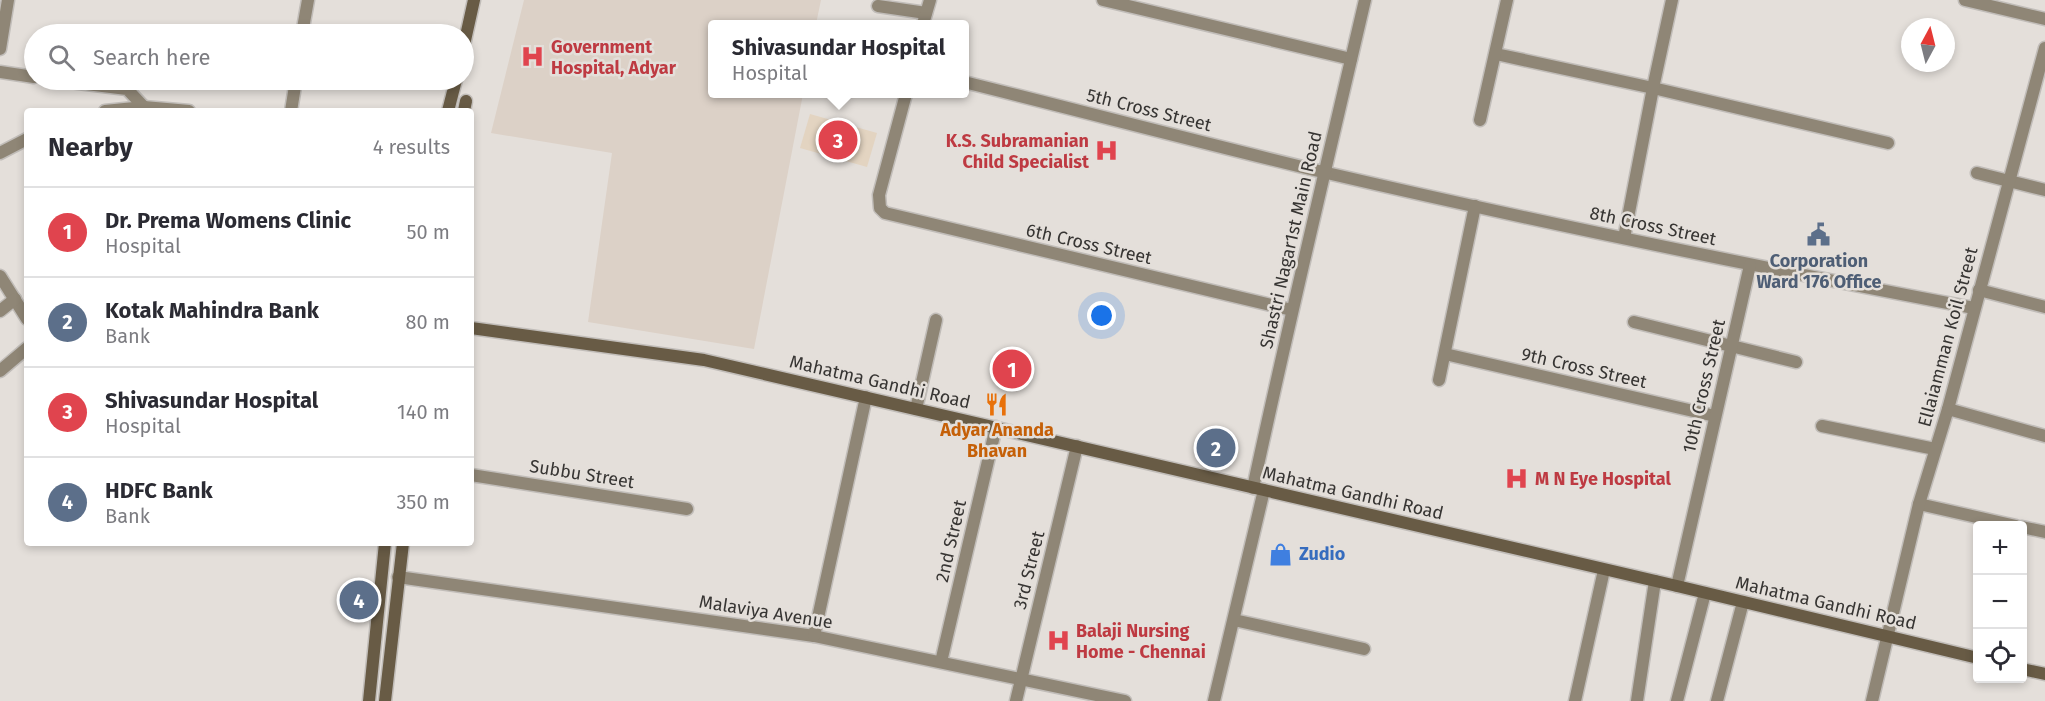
<!DOCTYPE html>
<meta charset="utf-8">
<style>
:root{--surface:#fff;--page:#f2f2f3;--text:#2b2b33;--muted:#7c7c81;--line:#e1e1e2;--accent:#b45309}
body{margin:0;font-family:"Fira Sans",sans-serif;background:var(--page);color:var(--text)}
.controls{position:absolute;right:18px;bottom:18px;display:grid;overflow:hidden;border-radius:6px;box-shadow:0 3px 9px #0003}
.controls button{width:54px;height:54px;display:grid;place-items:center;padding:0;border:0;border-bottom:2px solid var(--line);background:var(--surface);color:var(--text);font:30px sans-serif}
.compass{position:absolute;left:1901px;top:18px;width:54px;height:54px;border-radius:50%;background:var(--surface);box-shadow:0 3px 9px #0003;rotate:7deg}
.you{position:absolute;left:1102px;top:316px;width:21px;height:21px;margin:-15px;border:4px solid #fff;border-radius:50%;background:#1a73e8;box-shadow:0 0 0 9px #1a73e833}
.badge{display:grid;place-items:center;width:39px;height:39px;border-radius:50%;background:var(--accent);color:#fff;font-size:20px;font-weight:700}
.pin{position:absolute;translate:-50% -50%;border:3px solid #fff;box-shadow:0 2px 6px #0006}
.popup{position:absolute;left:708px;top:20px;width:261px;height:78px;box-sizing:border-box;display:grid;place-content:center;border-radius:6px;background:var(--surface);filter:drop-shadow(0 2px 4px #0005);font-size:20px;white-space:nowrap;color:var(--muted)}
.popup b{font-size:22px;color:var(--text)}
.popup::after{content:'';position:absolute;left:50%;top:100%;margin-left:-12px;border:12px solid transparent;border-top-color:var(--surface)}
.list{margin:0;padding:0;list-style:none}
h2{display:flex;justify-content:space-between;align-items:center;height:78px;margin:0;padding:0 24px;font-size:26px}
h2 small{font-size:20px;font-weight:400;color:var(--muted)}
.list li{display:grid;grid-template-columns:39px 1fr auto;gap:18px;align-items:center;box-sizing:border-box;height:90px;padding:0 24px;border-top:2px solid var(--line)}
.list b{display:block;font-size:22px;white-space:nowrap}
.list p{margin:0;font-size:20px;white-space:nowrap;color:var(--muted)}
.list em{font-size:20px;font-style:normal;color:var(--muted)}
.icon{flex:none;width:33px;height:33px;fill:none;stroke:currentColor;stroke-width:2;stroke-linecap:round;stroke-linejoin:round}
.map{position:relative;flex:none;width:2045px;height:701px;overflow:hidden}
.search{position:absolute;background:var(--surface);box-shadow:0 3px 9px #0003;left:24px;top:24px;width:450px;height:66px;display:flex;align-items:center;gap:15px;box-sizing:border-box;padding:0 21px;border-radius:33px;color:var(--muted);font-size:22px}
.panel{position:absolute;background:var(--surface);box-shadow:0 3px 9px #0003;left:24px;top:108px;width:450px;height:438px;border-radius:6px}
.map>svg:first-child{display:block}
.built{fill:#dcd1c7}
.medical{fill:#e3d4c1}
.lines{fill:none;stroke-linecap:round;stroke-linejoin:round}
.minor-casing{stroke:#c1bdb9;stroke-width:15}
.tertiary-casing{stroke:#c1bdb9;stroke-width:15}
.secondary-casing{stroke:#c1bdb9;stroke-width:15}
.minor{stroke:#8f8676;stroke-width:12}
.tertiary{stroke:#8f8676;stroke-width:12}
.secondary{stroke:#685b45;stroke-width:12}
.labels{text-anchor:middle;dominant-baseline:central;stroke-width:5;stroke-linejoin:round;paint-order:stroke}
.health-label{font-size:18px;font-weight:bold;fill:#be3a42;stroke:#e4dfda;text-anchor:start}
.street-label{font-size:18px;fill:#373533;stroke:#e4dfda}
.service-label{font-size:18px;font-weight:bold;fill:#4e5e75;stroke:#e4dfda}
.food-label{font-size:18px;font-weight:bold;fill:#c56008;stroke:#e4dfda}
.shop-label{font-size:18px;font-weight:bold;fill:#366cbe;stroke:#e4dfda;text-anchor:start}
</style>
<div class="map">
<svg width="2045" height="701" viewBox="0 0 2045 701">
<rect width="100%" height="100%" fill="#e4dfda"/>
<polygon class="built" points="524,0 821,0 816,24 712,24 712,94 803,94 754,349 588,322 612,153 491,133"/>
<polygon class="medical" points="810,114 877,133 867,167 800,148"/>
<g class="lines">
<defs>
<g id="minor">
<polyline points="1103,0 1351,59"/>
<polyline points="1965,0 2045,19"/>
<polyline points="878,6 926,13"/>
<polyline points="923,24 930,0"/>
<polyline points="302,34 308,0"/>
<polyline points="0,49 8,0"/>
<polyline points="1496,54 1653,88 1888,143"/>
<polyline points="0,72 34,77"/>
<polyline points="54,80 127,89 144,107"/>
<path d="M964,82C1085,112 1206,144 1327,173C1542,223 1758,267 1974,308"/>
<polyline points="906,94 879,195 880,208 885,213 1292,310"/>
<polyline points="105,111 144,107 189,111"/>
<polyline points="291,111 296,80"/>
<polyline points="1480,120 1507,0"/>
<polyline points="0,153 27,139"/>
<polyline points="1977,173 2045,190"/>
<polyline points="1624,238 1653,88 1672,0"/>
<polyline points="0,276 27,319"/>
<polyline points="1979,290 2045,307"/>
<polyline points="0,311 15,299"/>
<polyline points="1634,322 1796,362"/>
<polyline points="1445,354 1715,416"/>
<polyline points="1439,380 1475,206"/>
<polyline points="916,409 936,320"/>
<polyline points="1948,409 2045,436"/>
<polyline points="1822,426 1935,449"/>
<polyline points="471,475 687,509"/>
<polyline points="1919,504 2016,526"/>
<polyline points="2022,527 2045,532"/>
<polyline points="398,577 814,636 1125,701"/>
<polyline points="1677,586 1750,265"/>
<polyline points="1234,620 1364,649"/>
<polyline points="814,636 866,397"/>
<polyline points="941,662 996,427"/>
<polyline points="1016,701 1077,446"/>
<polyline points="1214,701 1264,490"/>
<polyline points="1575,701 1604,570"/>
<polyline points="1637,701 1655,581"/>
<polyline points="1677,701 1705,593"/>
<polyline points="1717,701 1743,602"/>
<polyline points="1872,701 1919,504 1948,409 2045,48"/>
</g>
<g id="tertiary">
<polyline points="0,371 27,348"/>
<path d="M1253,488C1288,325 1327,163 1365,0"/>
</g>
<g id="secondary">
<polyline points="464,45 474,0"/>
<polyline points="448,111 456,80"/>
<polyline points="464,111 466,101"/>
<polyline points="471,328 704,360 1677,586 1978,658"/>
<polyline points="2022,669 2045,674"/>
<polyline points="369,701 385,543"/>
<polyline points="385,701 403,543"/>
</g>
</defs>
<use href="#minor" class="minor-casing"/>
<use href="#tertiary" class="tertiary-casing"/>
<use href="#secondary" class="secondary-casing"/>
<use href="#minor" class="minor"/>
<use href="#tertiary" class="tertiary"/>
<use href="#secondary" class="secondary"/>
</g>
<defs>
<symbol id="hospital-bare" viewBox="-9 -9 18 18"><path d="M-5-5h3v3.5h4V-5h3V5h-3V1.5h-4V5h-3Z" fill="#e0444e" stroke="#e4dfda" stroke-width="2.5" paint-order="stroke"/></symbol>
<symbol id="civic-bare" viewBox="-9 -9 18 18"><path d="M-.6-6.5H3V-4.5H.6V-3L4-1V1h2V6H-6V1h2V-1L-.6-3ZM-1.2 2.5V6h2.4V2.5Z" fill="#5c6f8a" stroke="#e4dfda" stroke-width="2.5" paint-order="stroke"/></symbol>
<symbol id="restaurant-bare" viewBox="-9 -9 18 18"><path d="M-5-6h1v4h1v-4h1v4h1v-4h1v5L-1.5 .5V6h-2V.5L-5-1ZM5-6V6H3V1.5H1.5Q1.5-4 5-6Z" fill="#e8710a" stroke="#e4dfda" stroke-width="2.5" paint-order="stroke"/></symbol>
<symbol id="shop-bare" viewBox="-9 -9 18 18"><path d="M-5-2.5h2.3a2.7 3.5 0 0 1 5.4 0H5L5.5 6h-11ZM-1.5-2.5h3a1.5 2.3 0 0 0-3 0Z" fill="#3f7fe0" stroke="#e4dfda" stroke-width="2.5" paint-order="stroke"/></symbol>
</defs>
<g fill-rule="evenodd">
<use href="#hospital-bare" x="516" y="40" width="33" height="33"/>
<use href="#hospital-bare" x="1090" y="134" width="33" height="33"/>
<use href="#civic-bare" x="1802" y="218" width="33" height="33"/>
<use href="#restaurant-bare" x="980" y="388" width="33" height="33"/>
<use href="#hospital-bare" x="1500" y="462" width="33" height="33"/>
<use href="#shop-bare" x="1264" y="538" width="33" height="33"/>
<use href="#hospital-bare" x="1042" y="624" width="33" height="33"/>
</g>
<g class="labels">
<g class="health-label">
<text x="551" y="47">Government<tspan x="551" dy="21">Hospital, Adyar</tspan></text>
<text x="1089" y="141" text-anchor="end">K.S. Subramanian<tspan x="1089" dy="21">Child Specialist</tspan></text>
<text x="1535" y="479">M N Eye Hospital</text>
<text x="1076" y="631">Balaji Nursing<tspan x="1076" dy="21">Home - Chennai</tspan></text>
</g>
<g class="street-label">
<text transform="translate(1149 110) rotate(14)">5th Cross Street</text>
<text transform="translate(1653 226) rotate(12)">8th Cross Street</text>
<text transform="translate(1291 240) rotate(-77)">Shastri Nagar1st Main Road</text>
<text transform="translate(1089 244) rotate(13)">6th Cross Street</text>
<text transform="translate(1948 337) rotate(-75)">Ellaiamman Koil Street</text>
<text transform="translate(1584 368) rotate(13)">9th Cross Street</text>
<text transform="translate(880 382) rotate(13)">Mahatma Gandhi Road</text>
<text transform="translate(1704 386) rotate(-77)">10th Cross Street</text>
<text transform="translate(582 474) rotate(9)">Subbu Street</text>
<text transform="translate(1353 493) rotate(13)">Mahatma Gandhi Road</text>
<text transform="translate(951 541) rotate(-77)">2nd Street</text>
<text transform="translate(1029 570) rotate(-76)">3rd Street</text>
<text transform="translate(1826 603) rotate(13)">Mahatma Gandhi Road</text>
<text transform="translate(766 612) rotate(9)">Malaviya Avenue</text>
</g>
<g class="service-label">
<text x="1819" y="261">Corporation<tspan x="1819" dy="21">Ward 176 Office</tspan></text>
</g>
<g class="food-label">
<text x="997" y="430">Adyar Ananda<tspan x="997" dy="21">Bhavan</tspan></text>
</g>
<g class="shop-label">
<text x="1299" y="554">Zudio</text>
</g>
</g>
</svg>
<div class="controls">
<button>+</button>
<button>−</button>
<button><svg class="icon" aria-label="locate" viewBox="0 0 24 24"><circle cx="12" cy="12" r="6"/><path d="M12 2v4M12 18v4M2 12h4M18 12h4"/></svg></button>
</div>
<svg class="compass" viewBox="-18 -18 36 36"><path d="M0-13l5 13h-10z" fill="#e53935"/><path d="M0 13l5-13h-10z" fill="#7c7c81"/></svg>
<div class="you"></div>
<div class="pin badge" style="left:1012px;top:369px;background:#e0444e">1</div>
<div class="pin badge" style="left:1216px;top:448px;background:#5c6f8a">2</div>
<div class="pin badge" style="left:838px;top:140px;background:#e0444e">3</div>
<div class="popup"><b>Shivasundar Hospital</b>Hospital</div>
<div class="pin badge" style="left:359px;top:600px;background:#5c6f8a">4</div>
<div class="search"><svg class="icon" aria-label="search" viewBox="0 0 24 24"><circle cx="10" cy="10" r="6"/><path d="M15 15l6 6"/></svg>Search here</div>
<section class="panel">
<h2>Nearby<small>4 results</small></h2>
<ul class="list">
<li><span class="badge" style="background:#e0444e">1</span><div><b>Dr. Prema Womens Clinic</b><p>Hospital</p></div><em>50 m</em></li>
<li><span class="badge" style="background:#5c6f8a">2</span><div><b>Kotak Mahindra Bank</b><p>Bank</p></div><em>80 m</em></li>
<li><span class="badge" style="background:#e0444e">3</span><div><b>Shivasundar Hospital</b><p>Hospital</p></div><em>140 m</em></li>
<li><span class="badge" style="background:#5c6f8a">4</span><div><b>HDFC Bank</b><p>Bank</p></div><em>350 m</em></li>
</ul>
</section>
</div>
